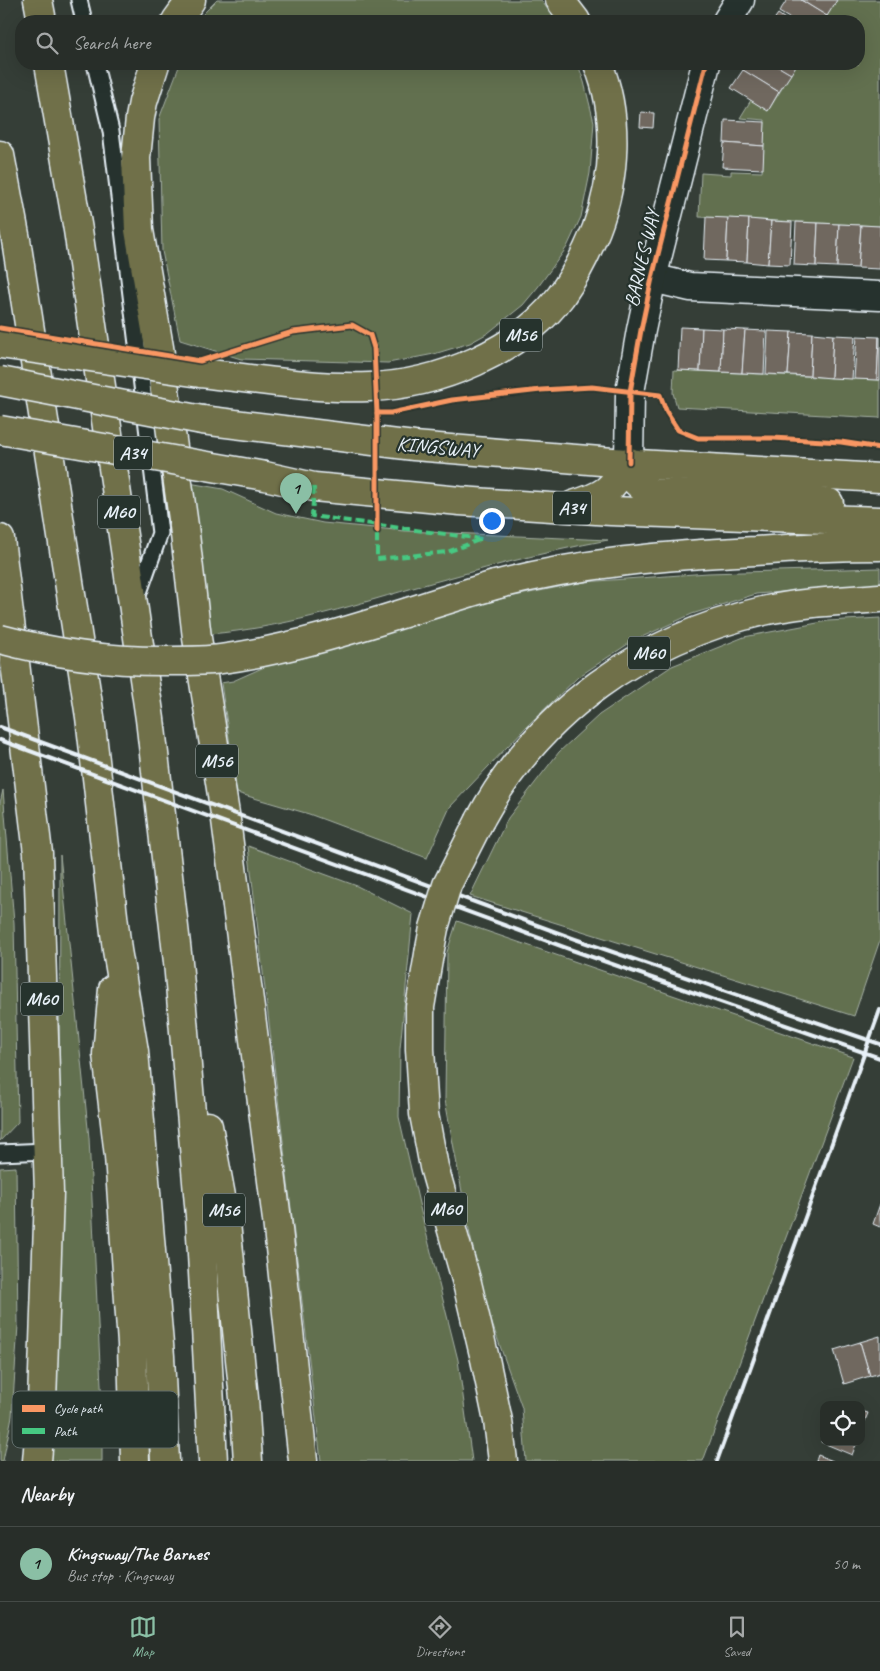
<!DOCTYPE html>
<meta charset="utf-8">
<style>
:root{--surface:#282e29;--page:#343a35;--text:#f1f3f6;--muted:#a5a8a8;--line:#444a46;--accent:#8abfa5}
body{margin:0;font-family:Caveat,sans-serif;background:var(--page);color:var(--text)}
.controls{position:absolute;right:15px;bottom:15px;display:grid;overflow:hidden;border-radius:10px;box-shadow:0 5px 20px #0002}
.controls button{width:45px;height:45px;display:grid;place-items:center;padding:0;border:0;border-bottom:1px solid var(--line);background:var(--surface);color:var(--text);font:25px sans-serif}
.you{position:absolute;left:491px;top:520px;width:18px;height:18px;margin:-12px;border:4px solid #fff;border-radius:50%;background:#1a73e8;box-shadow:0 0 0 8px #1a73e833}
.badge{display:grid;place-items:center;width:32px;height:32px;border-radius:50%;background:var(--accent);color:#111;font-size:16px;font-weight:700}
.pin{position:absolute;translate:-50% -41px;filter:drop-shadow(0 1px 2px #0008)}
.pin::after{content:'';position:absolute;top:26px;width:18px;height:15px;background:inherit;clip-path:polygon(0 0,100% 0,50% 100%)}
.list{margin:0;padding:0;list-style:none}
h2{display:flex;justify-content:space-between;align-items:center;height:65px;margin:0;padding:0 20px;font-size:21px}
h2 small{font-size:16px;font-weight:400;color:var(--muted)}
.list li{display:grid;grid-template-columns:32px 1fr auto;gap:15px;align-items:center;box-sizing:border-box;height:75px;padding:0 20px;border-top:1px solid var(--line)}
.list b{display:block;font-size:19px;white-space:nowrap}
.list p{margin:0;font-size:16px;white-space:nowrap;color:var(--muted)}
.list em{font-size:16px;font-style:normal;color:var(--muted)}
.icon{flex:none;width:28px;height:28px;fill:none;stroke:currentColor;stroke-width:2;stroke-linecap:round;stroke-linejoin:round}
.map{position:relative;flex:none;width:880px;height:1461px;overflow:hidden}
.search{position:absolute;background:var(--surface);box-shadow:0 5px 20px #0002;left:15px;right:15px;top:15px;height:55px;display:flex;align-items:center;gap:12px;box-sizing:border-box;padding:0 18px;border-radius:20px;color:var(--muted);font-size:19px}
.sheet{height:140px;background:var(--surface)}
nav{display:flex;justify-content:space-around;align-items:center;box-sizing:border-box;height:70px;border-top:1px solid var(--line);background:var(--surface);font-size:14px;color:var(--muted)}
nav a{display:grid;justify-items:center;gap:2px}
nav .on{color:var(--accent)}
.map>svg:first-child{display:block}
.green{fill:#626f50;stroke:#a5b0a4}
.building{fill:#70685f;stroke:#e8f1f8}
.lines{fill:none;stroke-linecap:round;stroke-linejoin:round}
.lane-casing{stroke:#e8f1f8;stroke-width:19}
.street-casing{stroke:#e8f1f8;stroke-width:31}
.highway-casing{stroke:#e8f1f8;stroke-width:31}
.lane{stroke:#26332d;stroke-width:15}
.street{stroke:#26332d;stroke-width:28}
.highway{stroke:#70704a;stroke-width:28}
.rail{stroke:#e8f1f8;stroke-width:4}
.highway-bridge-casing{stroke:#e8f1f8;stroke-width:31;stroke-linecap:butt}
.highway-bridge{stroke:#70704a;stroke-width:28}
.quiet{stroke:#46c982;stroke-width:4;stroke-dasharray:8 4;stroke-linecap:butt}
.cycleway-casing{stroke:#26332d;stroke-width:8}
.cycleway{stroke:#f99763;stroke-width:5}
.labels{text-anchor:middle;dominant-baseline:central;stroke-width:4.5;stroke-linejoin:round;paint-order:stroke}
.shield{fill:#26332d;stroke:#aeb8bb;stroke-width:1}
.shield-label{font-size:19px;font-weight:bold;fill:#e8f1f8}
.street-label{font-size:20px;fill:#e8f1f8;stroke:#26332d}
.key{fill:#26332d;stroke:#606c6a;stroke-width:1}
.key-label{font-size:14px;fill:#e8f1f8}
</style>
<div class="map">
<svg width="880" height="1461" viewBox="0 0 880 1461">
<rect width="100%" height="100%" fill="#353e37"/>
<filter id="ink" filterUnits="userSpaceOnUse"><feTurbulence type="fractalNoise" baseFrequency=".02" numOctaves="2"/><feDisplacementMap in="SourceGraphic" scale="10" xChannelSelector="R" yChannelSelector="G"/><feConvolveMatrix kernelMatrix="1 2 1 2 8 2 1 2 1" color-interpolation-filters="sRGB"/></filter>
<g filter="url(#ink)">
<g class="green">
<polygon points="217,0 541,0 556,21 196,21"/>
<polygon points="837,0 880,0 880,226 699,217 701,173 731,175 731,171 762,172 765,120 740,118 751,100 768,111 797,64 859,64 859,21 824,21"/>
<polygon points="180,64 578,64 584,82 594,122 590,173 581,217 567,247 538,287 523,305 488,333 470,343 434,354 388,363 241,359 180,340 162,251 159,119"/>
<polygon points="674,370 880,380 880,418 677,407 673,393"/>
<path d="M189,483L223,489L276,513L323,523L405,531L608,540C542,552 477,570 413,588C345,608 280,628 210,634Z"/>
<polygon points="880,568 880,584 756,594 692,614 631,642 578,677 527,726 450,807 427,858 309,814 237,793 221,683 233,681 271,664 299,659 350,644 490,601 584,582 708,573"/>
<polygon points="880,618 880,940 854,1016 470,896 508,818 559,752 599,715 672,666 744,637 828,621"/>
<polygon points="3,790 14,923 18,1122 0,1141 0,803"/>
<polygon points="248,846 357,886 413,914 400,1049 399,1117 421,1212 458,1360 472,1461 321,1461"/>
<polygon points="60,855 89,1138 102,1406 102,1461 44,1461 59,1256"/>
<polygon points="457,921 853,1057 703,1461 526,1461 522,1408 489,1315 470,1235 445,1100 447,952"/>
<polygon points="16,1167 18,1325 12,1416 3,1461 0,1461 0,1168"/>
</g>
<g class="building">
<polygon points="787,0 801,0 827,16 824,21 794,21 779,12"/>
<polygon points="801,0 837,0 827,16"/>
<polygon points="778,14 788,21 773,21"/>
<polygon points="747,64 774,64 791,74 779,92 743,70"/>
<polygon points="774,64 797,64 791,74"/>
<polygon points="743,70 779,92 768,111 731,88"/>
<polygon points="641,112 654,113 653,128 640,127"/>
<polygon points="725,120 765,122 764,146 724,143"/>
<polygon points="724,143 764,146 763,169 722,167"/>
<polygon points="706,217 728,218 726,261 704,260"/>
<polygon points="728,218 749,219 747,262 726,261"/>
<polygon points="749,219 771,221 768,264 747,262"/>
<polygon points="771,221 792,222 790,265 768,264"/>
<polygon points="796,222 818,223 816,266 794,265"/>
<polygon points="818,223 839,224 837,267 816,266"/>
<polygon points="839,224 861,225 858,268 837,267"/>
<polygon points="861,225 880,226 880,269 858,268"/>
<polygon points="680,327 702,328 700,371 678,370"/>
<polygon points="702,328 723,329 721,372 700,371"/>
<polygon points="723,329 745,330 742,373 721,372"/>
<polygon points="745,330 766,331 764,374 742,373"/>
<polygon points="768,331 791,332 788,375 766,374"/>
<polygon points="791,332 812,333 810,376 788,375"/>
<polygon points="812,333 833,335 831,378 810,376"/>
<polygon points="833,335 855,336 852,379 831,378"/>
<polygon points="857,336 879,337 877,380 854,379"/>
<polygon points="879,337 880,337 880,380 877,380"/>
<polygon points="880,1204 880,1227 873,1224"/>
<polygon points="880,1336 880,1373 870,1376 860,1342"/>
<polygon points="860,1342 870,1376 844,1384 834,1350"/>
<polygon points="861,1411 868,1413 861,1431"/>
<polygon points="824,1436 824,1442 857,1442 852,1455 821,1442"/>
<polygon points="818,1455 833,1461 816,1461"/>
</g>
<g class="lines">
<defs>
<g id="lane">
<polyline points="79,0 84,21"/>
<polyline points="95,64 111,131 160,533 137,598"/>
<polyline points="0,1153 47,1151"/>
</g>
<g id="street">
<polyline points="727,21 740,0"/>
<polyline points="652,278 690,287 880,296"/>
<polyline points="629,462 630,392 641,330 652,278 706,64"/>
</g>
<g id="highway">
<polyline points="38,0 42,21"/>
<polyline points="560,0 576,21"/>
<polyline points="176,21 191,0"/>
<polyline points="49,64 78,230 150,719 178,962 200,1216 213,1461"/>
<polyline points="155,64 143,102 140,118 136,158 139,230 159,347 184,526 197,638 226,820 277,1220 303,1461"/>
<polyline points="0,155 16,240 90,717 117,950 134,1051 160,1356 165,1461"/>
<path d="M200,373C256,379 313,389 369,387C438,385 519,352 561,296C575,276 587,252 596,230C616,178 619,115 598,64"/>
<polyline points="202,420 414,446 638,464 880,478"/>
<polyline points="629,462 630,476 645,490 653,493 782,498 829,503"/>
<polyline points="265,476 314,487 460,501 611,511 880,521"/>
<path d="M573,505C606,495 610,491 629,462"/>
<polyline points="0,539 38,853 49,1193 42,1402 37,1461"/>
<path d="M495,585C580,563 667,555 755,551C796,548 838,546 880,546"/>
<path d="M480,820C539,710 644,638 763,611C801,602 842,601 880,598"/>
<polyline points="429,954 420,1007 420,1049 424,1114 434,1167 467,1283 485,1359 498,1421 503,1461"/>
<polyline points="113,989 107,1054 119,1156 132,1344 135,1461"/>
<polyline points="208,1126 226,1223 244,1398 248,1461"/>
</g>
</defs>
<use href="#lane" class="lane-casing"/>
<use href="#street" class="street-casing"/>
<use href="#highway" class="highway-casing"/>
<use href="#lane" class="lane"/>
<use href="#street" class="street"/>
<use href="#highway" class="highway"/>
<g class="rail">
<polyline points="0,727 575,939 880,1044"/>
<polyline points="0,740 572,950 880,1058"/>
<polyline points="717,1461 880,1010"/>
</g>
<defs>
<g id="highway-bridge">
<polyline points="0,344 200,373"/>
<polyline points="0,381 202,420"/>
<polyline points="0,430 265,476"/>
<path d="M0,639C56,654 113,662 172,661C188,661 205,661 221,659C313,647 405,611 495,585"/>
<polyline points="429,954 434,928 447,885 480,820"/>
</g>
</defs>
<use href="#highway-bridge" class="highway-bridge-casing"/>
<use href="#highway-bridge" class="highway-bridge"/>
<polyline class="quiet" points="314,487 312,516 482,539 447,552 377,559 377,531"/>
<defs>
<g id="cycleway">
<polyline points="0,328 200,361 293,332 352,325 370,335 374,348 377,413 377,531"/>
<polyline points="377,413 391,413 452,400 541,390 592,387 660,395 667,413 678,430 698,438 773,438 841,442 880,448"/>
<polyline points="629,462 630,392 641,330 652,278 706,64"/>
</g>
</defs>
<use href="#cycleway" class="cycleway-casing"/>
<use href="#cycleway" class="cycleway"/>
</g>
</g>
<g class="labels">
<g class="shield">
<rect x="500" y="318.5" width="42" height="33" rx="4"/>
<rect x="114" y="436.5" width="38" height="33" rx="4"/>
<rect x="553" y="491.5" width="38" height="33" rx="4"/>
<rect x="98" y="495.5" width="42" height="33" rx="4"/>
<rect x="628" y="636.5" width="42" height="33" rx="4"/>
<rect x="196" y="744.5" width="42" height="33" rx="4"/>
<rect x="21" y="982.5" width="42" height="33" rx="4"/>
<rect x="425" y="1192.5" width="42" height="33" rx="4"/>
<rect x="203" y="1193.5" width="42" height="33" rx="4"/>
</g>
<g class="shield-label">
<text x="521" y="335">M56</text>
<text x="133" y="453">A34</text>
<text x="572" y="508">A34</text>
<text x="119" y="512">M60</text>
<text x="649" y="653">M60</text>
<text x="217" y="761">M56</text>
<text x="42" y="999">M60</text>
<text x="446" y="1209">M60</text>
<text x="224" y="1210">M56</text>
</g>
<g class="street-label">
<text transform="translate(642 258) rotate(-77)">BARNES WAY</text>
<text transform="translate(438 447) rotate(5)">KINGSWAY</text>
</g>
</g>
<rect x="12" y="1391" width="166" height="57" rx="8" class="key"/>
<rect x="22" y="1405" width="23" height="7" fill="#f99763"/>
<rect x="22" y="1428" width="23" height="6" fill="#46c982"/>
<g class="key-label">
<text x="54" y="1413">Cycle path</text>
<text x="54" y="1436">Path</text>
</g>
</svg>
<div class="controls">
<button><svg class="icon" aria-label="locate" viewBox="0 0 24 24"><circle cx="12" cy="12" r="6"/><path d="M12 2v4M12 18v4M2 12h4M18 12h4"/></svg></button>
</div>
<div class="you"></div>
<div class="pin badge" style="left:296px;top:514px">1</div>
<div class="search"><svg class="icon" aria-label="search" viewBox="0 0 24 24"><circle cx="10" cy="10" r="6"/><path d="M15 15l6 6"/></svg>Search here</div>
</div>
<section class="sheet">
<h2>Nearby<small></small></h2>
<ul class="list">
<li><span class="badge">1</span><div><b>Kingsway/The Barnes</b><p>Bus stop · Kingsway</p></div><em>50 m</em></li>
</ul>
</section>
<nav>
<a class="on"><svg class="icon" aria-label="map" viewBox="0 0 24 24"><path d="M3 6l6-2 6 2 6-2v14l-6 2-6-2-6 2zM9 4v14M15 6v14"/></svg>Map</a>
<a><svg class="icon" aria-label="directions" viewBox="0 0 24 24"><path d="M12 3l9 9-9 9-9-9zM9 14v-3h6M13 9l2 2-2 2"/></svg>Directions</a>
<a><svg class="icon" aria-label="saved" viewBox="0 0 24 24"><path d="M7 4h10v16l-5-4-5 4z"/></svg>Saved</a>
</nav>
